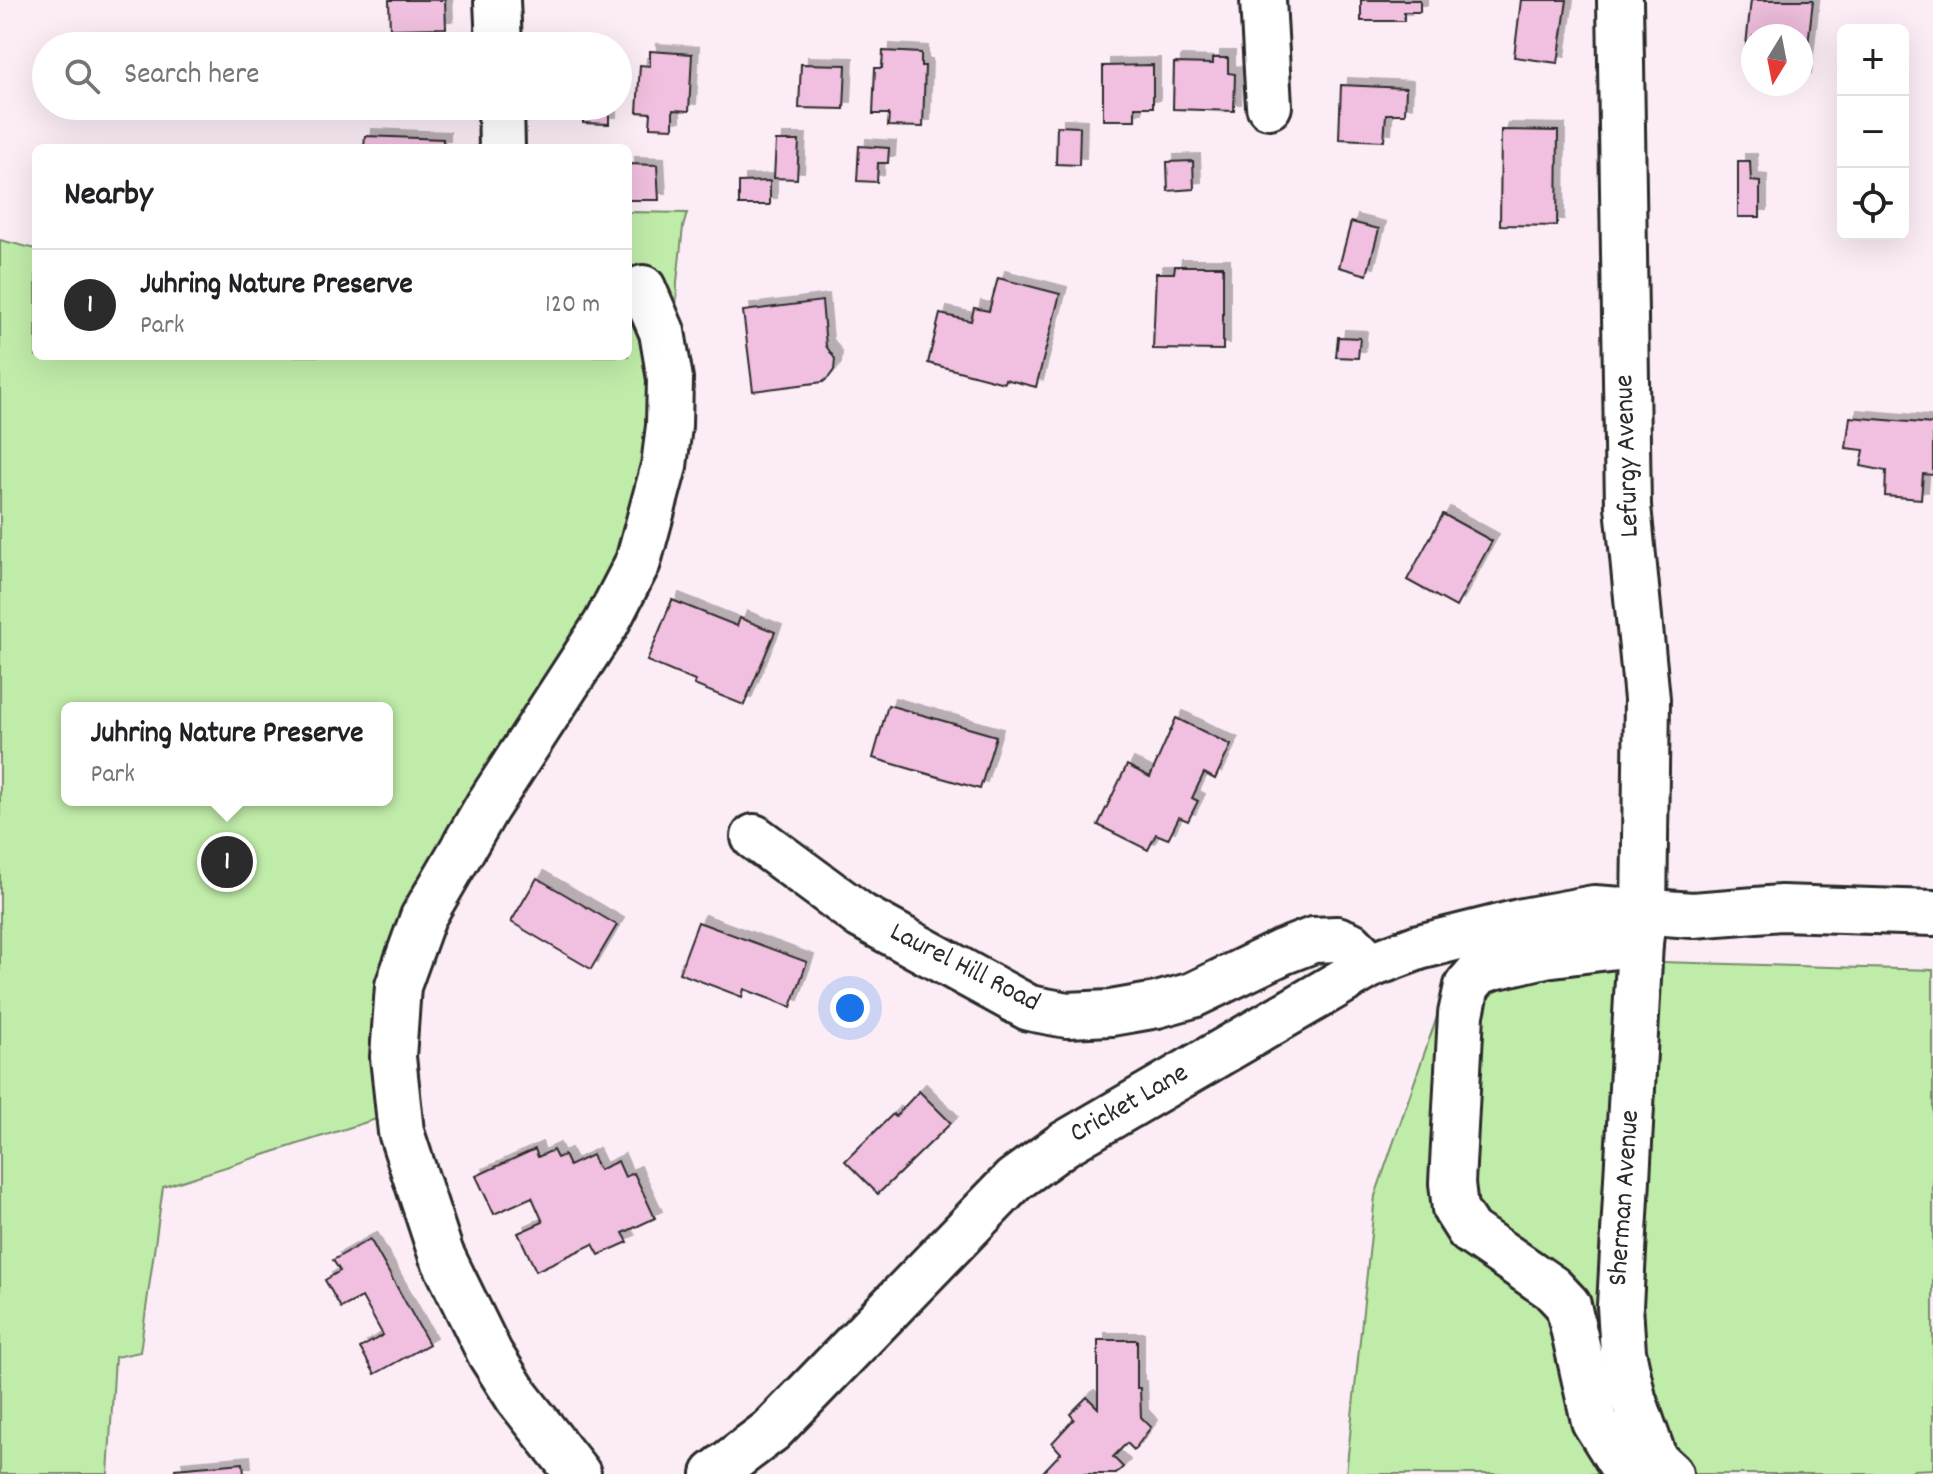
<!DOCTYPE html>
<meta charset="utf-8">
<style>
:root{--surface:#fff;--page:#f6f6f6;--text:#202124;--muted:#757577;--line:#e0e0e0;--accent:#2b2b2b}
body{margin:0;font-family:Dekko,sans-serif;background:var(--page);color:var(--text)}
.controls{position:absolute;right:24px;top:24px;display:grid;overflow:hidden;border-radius:12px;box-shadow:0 8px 32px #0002}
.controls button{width:72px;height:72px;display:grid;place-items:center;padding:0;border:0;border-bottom:2px solid var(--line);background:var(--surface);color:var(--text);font:40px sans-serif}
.compass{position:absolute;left:1741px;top:24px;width:72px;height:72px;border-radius:50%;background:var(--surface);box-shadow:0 8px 32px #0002;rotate:190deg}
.you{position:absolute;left:850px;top:1008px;width:28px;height:28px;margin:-20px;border:6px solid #fff;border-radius:50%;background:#1a73e8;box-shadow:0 0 0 12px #1a73e833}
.badge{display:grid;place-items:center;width:52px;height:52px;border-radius:50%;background:var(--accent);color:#fff;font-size:26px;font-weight:700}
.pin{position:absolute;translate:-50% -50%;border:4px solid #fff;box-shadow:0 2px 8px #0006}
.popup{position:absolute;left:61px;top:702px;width:332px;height:104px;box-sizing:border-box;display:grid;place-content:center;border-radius:12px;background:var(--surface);filter:drop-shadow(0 2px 6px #0005);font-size:26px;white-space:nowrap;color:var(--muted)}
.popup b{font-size:30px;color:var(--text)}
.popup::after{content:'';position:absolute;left:50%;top:100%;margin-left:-16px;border:16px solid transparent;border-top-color:var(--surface)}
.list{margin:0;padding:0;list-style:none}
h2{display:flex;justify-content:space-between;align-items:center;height:104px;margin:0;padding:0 32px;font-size:34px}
h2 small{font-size:26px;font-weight:400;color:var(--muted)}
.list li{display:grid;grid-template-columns:52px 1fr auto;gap:24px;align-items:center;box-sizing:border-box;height:112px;padding:0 32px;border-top:2px solid var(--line)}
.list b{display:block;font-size:30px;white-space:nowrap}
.list p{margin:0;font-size:26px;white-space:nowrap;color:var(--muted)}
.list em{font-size:26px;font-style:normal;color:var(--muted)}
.icon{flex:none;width:44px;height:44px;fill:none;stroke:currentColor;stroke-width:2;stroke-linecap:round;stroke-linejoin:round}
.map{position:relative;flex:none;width:1933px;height:1474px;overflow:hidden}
.search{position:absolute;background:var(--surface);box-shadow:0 8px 32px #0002;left:32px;top:32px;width:600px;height:88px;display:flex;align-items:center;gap:20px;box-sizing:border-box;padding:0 28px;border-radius:44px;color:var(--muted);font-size:30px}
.panel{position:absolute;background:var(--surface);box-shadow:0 8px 32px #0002;left:32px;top:144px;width:600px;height:216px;border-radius:12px}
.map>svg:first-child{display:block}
.green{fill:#c0eca9;stroke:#768c6a;stroke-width:2;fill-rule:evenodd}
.building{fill:#f1bfdf;stroke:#2b2b2b;stroke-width:2;filter:url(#shadow)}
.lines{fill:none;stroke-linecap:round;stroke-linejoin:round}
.minor-casing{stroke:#2b2b2b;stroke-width:50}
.minor{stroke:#fff;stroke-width:44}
.labels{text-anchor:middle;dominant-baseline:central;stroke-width:7;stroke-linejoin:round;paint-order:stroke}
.street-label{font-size:28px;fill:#2b2b2b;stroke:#fff}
</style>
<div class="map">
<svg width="1933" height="1474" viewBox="0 0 1933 1474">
<defs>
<filter id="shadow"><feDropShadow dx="7" dy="-7" stdDeviation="0" flood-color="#0004"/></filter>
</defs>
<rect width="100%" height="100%" fill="#fbecf5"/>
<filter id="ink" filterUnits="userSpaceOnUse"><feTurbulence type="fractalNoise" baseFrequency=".0125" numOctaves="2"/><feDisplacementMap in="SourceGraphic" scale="16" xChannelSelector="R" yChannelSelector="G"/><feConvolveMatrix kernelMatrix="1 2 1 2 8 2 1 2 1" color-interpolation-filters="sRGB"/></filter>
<g filter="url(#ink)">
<g class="green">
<path d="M628,212L687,213L683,227L677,282L674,386L657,515L423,917L398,1112L163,1187L140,1352L115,1357L108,1474H0V240L36,249V356H628ZM67,708H387V800H67Z"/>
<polygon points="1458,956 1933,970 1933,1469 1914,1470 1910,1474 1346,1474 1375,1196"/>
</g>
<g class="building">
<polygon points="389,0 445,0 446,28 390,29"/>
<polygon points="1361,0 1420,0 1420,12 1404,12 1404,21 1361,21"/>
<polygon points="1521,0 1567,0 1558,63 1514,57"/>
<polygon points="1751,0 1813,0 1804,80 1801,80 1801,36 1753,36 1753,74 1743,73"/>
<polygon points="650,51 692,54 689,111 673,110 673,128 650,127 651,113 637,112 640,65 650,66"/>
<polygon points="883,51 921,53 921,66 925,66 923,127 888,126 889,114 873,114 875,68 882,68"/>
<polygon points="1213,58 1228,58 1228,73 1235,74 1234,111 1173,109 1174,63 1213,64"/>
<polygon points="801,64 846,65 844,109 799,108"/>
<polygon points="1153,65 1153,107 1135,107 1135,120 1103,120 1103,66"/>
<polygon points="1341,85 1406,88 1405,114 1386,114 1384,141 1339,139"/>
<polygon points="567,106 609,106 609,124 583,123 583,117 567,117"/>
<polygon points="1057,126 1080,127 1079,165 1056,164"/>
<polygon points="1501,130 1558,131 1557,226 1500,225"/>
<polygon points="365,136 443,139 443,148 364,148"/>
<polygon points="776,141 799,141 797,179 774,178"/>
<polygon points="859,146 889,148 888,163 878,163 877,182 857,181"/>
<polygon points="1193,161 1194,189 1168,191 1167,162"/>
<polygon points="1738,161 1750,161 1751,181 1760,182 1760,217 1738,217"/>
<polygon points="628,164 657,165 659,200 628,200"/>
<polygon points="770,181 770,205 739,205 739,182"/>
<polygon points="1351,222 1379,229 1367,275 1339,267"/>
<polygon points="1175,266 1223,266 1223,350 1153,349 1156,273 1174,273"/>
<polygon points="998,278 1060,294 1036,387 1005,379 1004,383 928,363 940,314 971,321 974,308 989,311"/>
<polygon points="822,301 826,346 835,359 834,370 829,377 823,382 753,391 743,311"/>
<polygon points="1338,337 1360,338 1358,358 1336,357"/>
<polygon points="1850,417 1933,424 1933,475 1923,474 1921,499 1885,496 1886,471 1861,466 1864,450 1846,448"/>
<polygon points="1443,514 1492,541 1456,607 1407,580"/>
<polygon points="672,600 737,626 740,618 775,632 744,705 694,685 695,681 647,661"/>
<polygon points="888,705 996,736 980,789 873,758"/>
<polygon points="1176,718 1231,745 1215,779 1204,773 1192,798 1198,801 1188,821 1179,817 1168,839 1156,834 1148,850 1098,825 1127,765 1150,777"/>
<polygon points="537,878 617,925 591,969 511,922"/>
<polygon points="698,922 807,962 791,1007 744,989 742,997 679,973"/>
<polygon points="919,1091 951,1123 878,1194 845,1161 893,1114 895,1117"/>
<polygon points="535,1149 538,1157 553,1150 557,1158 564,1155 569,1166 592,1155 599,1170 618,1161 625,1177 634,1173 655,1218 623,1233 628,1242 599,1255 593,1244 536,1271 518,1233 543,1222 532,1197 494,1214 476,1176"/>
<polygon points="370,1239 429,1344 375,1374 360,1348 383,1335 362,1297 341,1308 325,1280 340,1271 333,1260"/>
<polygon points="1098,1340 1137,1340 1137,1388 1140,1388 1141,1417 1151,1427 1134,1450 1127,1443 1113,1457 1123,1467 1116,1474 1041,1474 1061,1453 1052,1443 1074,1419 1070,1414 1087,1397 1098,1408"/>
<polygon points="243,1463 244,1474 176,1474 175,1469"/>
</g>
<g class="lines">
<defs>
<g id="minor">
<polyline points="497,0 499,46"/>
<polyline points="1263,0 1269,106"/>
<polyline points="1620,0 1628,506 1647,699 1644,911 1640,943 1620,1306 1623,1352 1633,1398 1655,1460 1670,1474"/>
<polyline points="501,106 502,148"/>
<polyline points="754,837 861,916 1029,1008 1067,1015 1111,1013 1157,1005 1193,995 1282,952 1313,940 1337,939 1350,944 1371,965"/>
<polyline points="578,1474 518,1398 490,1354 441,1254 401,1132 393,1057 398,986 423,917 487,807 606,624 638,562 664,466 669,426 670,379 662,332 643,288"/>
<polyline points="714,1474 772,1430 1014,1180 1064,1144 1371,965 1419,947 1523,921 1594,908 1693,915 1781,908 1933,913"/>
<polyline points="1627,1474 1594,1421 1568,1305 1552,1288 1469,1231 1455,1209 1452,1183 1461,1014 1467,986 1479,972 1493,967 1545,955 1640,943"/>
</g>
</defs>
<use href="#minor" class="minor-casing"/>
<use href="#minor" class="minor"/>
</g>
</g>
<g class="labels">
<g class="street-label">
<text transform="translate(1629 456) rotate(-92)">Lefurgy Avenue</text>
<text transform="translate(964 969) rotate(27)">Laurel Hill Road</text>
<text transform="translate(1130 1105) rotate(-30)">Cricket Lane</text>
<text transform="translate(1626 1198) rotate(-86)">Sherman Avenue</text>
</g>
</g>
</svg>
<div class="controls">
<button>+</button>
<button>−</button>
<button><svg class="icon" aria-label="locate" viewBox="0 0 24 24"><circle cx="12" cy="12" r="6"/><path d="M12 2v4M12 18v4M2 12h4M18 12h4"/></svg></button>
</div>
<svg class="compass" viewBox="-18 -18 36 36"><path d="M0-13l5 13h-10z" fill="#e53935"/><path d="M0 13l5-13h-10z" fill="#757577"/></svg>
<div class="you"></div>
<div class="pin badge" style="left:227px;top:862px">1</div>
<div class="popup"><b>Juhring Nature Preserve</b>Park</div>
<div class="search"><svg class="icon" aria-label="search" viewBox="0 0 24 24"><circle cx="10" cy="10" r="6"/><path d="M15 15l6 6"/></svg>Search here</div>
<section class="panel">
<h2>Nearby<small></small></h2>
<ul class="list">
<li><span class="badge">1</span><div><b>Juhring Nature Preserve</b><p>Park</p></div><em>120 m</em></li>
</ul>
</section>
</div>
